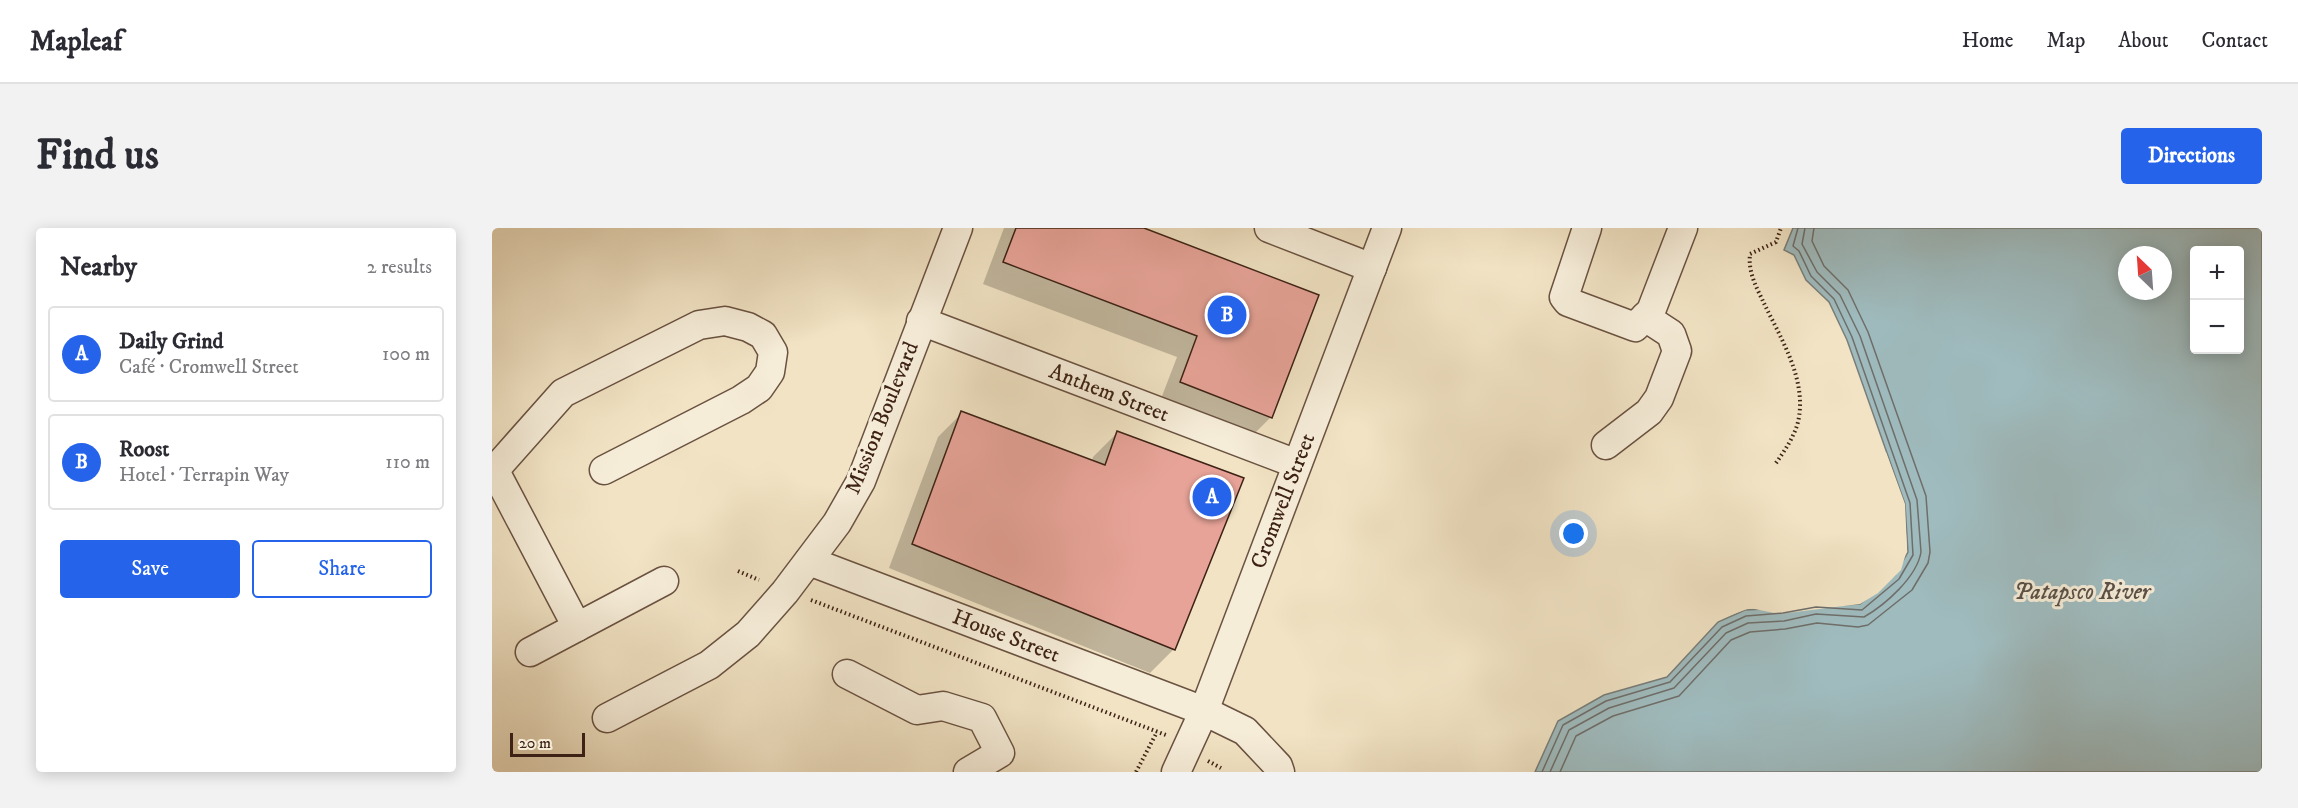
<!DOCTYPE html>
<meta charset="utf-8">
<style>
:root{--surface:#fff;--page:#f2f2f3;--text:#2b2b33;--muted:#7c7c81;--line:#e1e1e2;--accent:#2563eb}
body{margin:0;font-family:"IM FELL DW Pica",serif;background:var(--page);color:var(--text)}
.controls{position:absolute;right:18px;top:18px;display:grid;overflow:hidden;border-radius:6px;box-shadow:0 3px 15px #0003}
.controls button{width:54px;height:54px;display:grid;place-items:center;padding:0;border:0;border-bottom:2px solid var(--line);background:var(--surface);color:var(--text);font:30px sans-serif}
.compass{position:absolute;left:1626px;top:18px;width:54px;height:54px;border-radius:50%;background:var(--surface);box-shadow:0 3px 15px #0003;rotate:335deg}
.scale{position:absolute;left:18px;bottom:15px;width:75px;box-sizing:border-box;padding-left:6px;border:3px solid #3d2215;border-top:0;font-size:16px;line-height:21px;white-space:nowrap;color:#3d2215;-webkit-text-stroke:4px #f6edd9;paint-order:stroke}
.you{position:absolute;left:1082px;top:306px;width:21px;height:21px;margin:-15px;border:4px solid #fff;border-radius:50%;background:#1a73e8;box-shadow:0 0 0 9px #1a73e833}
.badge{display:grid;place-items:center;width:39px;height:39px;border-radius:50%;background:var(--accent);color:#fff;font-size:20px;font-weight:700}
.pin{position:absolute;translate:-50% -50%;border:3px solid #fff;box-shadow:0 2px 6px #0006}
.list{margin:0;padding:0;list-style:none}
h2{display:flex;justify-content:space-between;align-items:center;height:78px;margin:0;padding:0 24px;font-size:26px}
h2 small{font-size:20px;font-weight:400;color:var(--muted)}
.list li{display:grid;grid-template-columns:39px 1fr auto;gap:18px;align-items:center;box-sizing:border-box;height:96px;margin:0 12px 12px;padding:0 12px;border:2px solid var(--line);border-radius:6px}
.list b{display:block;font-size:22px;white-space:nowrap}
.list p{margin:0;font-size:20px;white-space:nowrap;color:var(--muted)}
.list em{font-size:20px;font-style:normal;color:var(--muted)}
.actions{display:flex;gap:12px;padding:18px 24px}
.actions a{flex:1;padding:14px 0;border:2px solid var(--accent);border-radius:6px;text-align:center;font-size:21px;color:var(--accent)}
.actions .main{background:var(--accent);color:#fff}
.map{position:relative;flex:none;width:1770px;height:544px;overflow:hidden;border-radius:6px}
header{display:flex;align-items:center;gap:36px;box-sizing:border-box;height:84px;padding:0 30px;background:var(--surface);border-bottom:2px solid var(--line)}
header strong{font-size:28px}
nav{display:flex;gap:33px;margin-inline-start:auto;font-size:21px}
.intro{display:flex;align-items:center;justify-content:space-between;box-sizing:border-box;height:144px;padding:0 36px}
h1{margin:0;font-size:42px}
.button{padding:15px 27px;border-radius:6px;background:var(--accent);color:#fff;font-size:21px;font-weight:700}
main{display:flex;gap:36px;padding:0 36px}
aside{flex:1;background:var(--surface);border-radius:6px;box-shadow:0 3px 15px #0003}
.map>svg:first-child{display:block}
.water{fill:#9fbbbe;stroke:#787e7a;stroke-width:1.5;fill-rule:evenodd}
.pier{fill:#f1e3c4}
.shadow{fill:#0003}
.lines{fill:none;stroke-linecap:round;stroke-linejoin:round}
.shore{stroke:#6e6e6a;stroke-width:1.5}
.building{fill:#e7a398;stroke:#3d2215;stroke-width:1.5}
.minor-casing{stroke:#6a5241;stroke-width:31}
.path{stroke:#3d2215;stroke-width:4;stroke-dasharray:1.5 3;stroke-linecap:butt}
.minor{stroke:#f6edd9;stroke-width:28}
.labels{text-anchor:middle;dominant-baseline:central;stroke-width:6;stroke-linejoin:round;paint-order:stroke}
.street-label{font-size:22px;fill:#3d2215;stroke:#f6edd9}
.water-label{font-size:24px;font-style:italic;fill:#5a5048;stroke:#f6edd9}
</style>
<header>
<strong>Mapleaf</strong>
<nav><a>Home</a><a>Map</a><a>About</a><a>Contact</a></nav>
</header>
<div class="intro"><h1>Find us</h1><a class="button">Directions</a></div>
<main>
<aside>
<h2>Nearby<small>2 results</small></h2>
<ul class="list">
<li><span class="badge">A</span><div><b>Daily Grind</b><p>Café · Cromwell Street</p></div><em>100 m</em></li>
<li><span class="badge">B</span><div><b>Roost</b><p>Hotel · Terrapin Way</p></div><em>110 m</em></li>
</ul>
<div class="actions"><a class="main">Save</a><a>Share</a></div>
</aside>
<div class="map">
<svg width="1770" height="544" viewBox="0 0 1770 544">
<rect width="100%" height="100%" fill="#f1e3c4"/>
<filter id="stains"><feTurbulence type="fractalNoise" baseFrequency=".00333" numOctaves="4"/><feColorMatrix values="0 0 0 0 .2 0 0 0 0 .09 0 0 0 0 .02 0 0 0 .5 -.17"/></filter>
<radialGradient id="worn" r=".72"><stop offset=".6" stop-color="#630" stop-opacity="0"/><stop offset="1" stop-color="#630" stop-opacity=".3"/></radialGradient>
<path class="water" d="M1301,0H1770V544H1043L1066,493L1112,467L1175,449L1226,394L1253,382L1368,376L1403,347L1416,324L1413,276L1355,112L1337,74L1314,52L1302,27L1292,22ZM1702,22H1748V122H1702ZM1635,27H1671V63H1635Z"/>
<polygon class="pier" points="1394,224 1413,276 1415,322 1409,342 1386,365 1368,376 1287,386 1258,380 1223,393 1252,379 1290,376 1323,370 1367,373 1401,345 1413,324 1410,276 1391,226"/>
<g class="shadow">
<polygon points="512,0 647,0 779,189 758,210 667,176 685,129 491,56"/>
<polygon points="470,185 600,233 601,229 625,205 682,421 658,445 397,340 446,209"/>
</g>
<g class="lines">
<g class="shore">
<polyline points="1050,544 1071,497 1114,473 1178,454 1230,399 1254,388 1291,385 1324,379 1370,382 1407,351 1421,327 1418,275 1360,109 1342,71 1319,48 1307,23 1301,18 1306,0"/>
<path d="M1058,544L1077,502L1117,480L1182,460L1234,405L1256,395L1292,393L1324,386L1372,389C1393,377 1425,349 1429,324L1425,272L1368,108L1348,67L1325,44L1310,16L1313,0"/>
<polyline points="1068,544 1084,508 1121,488 1187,468 1239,412 1258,404 1293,401 1325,395 1366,399 1376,397 1420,362 1436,335 1438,324 1434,268 1376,104 1356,62 1332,38 1320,13 1322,0"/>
</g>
</g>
<g class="building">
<polygon points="524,0 652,0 827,67 780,190 688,154 705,108 511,34"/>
<polygon points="469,183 613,237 625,203 752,250 683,422 420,316"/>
</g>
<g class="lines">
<defs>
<g id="minor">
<polyline points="777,0 880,40"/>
<polyline points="1095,0 1072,69 1076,74 1143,99 1159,83 1191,0"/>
<polyline points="429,93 805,236"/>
<polyline points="1114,217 1157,184 1167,170 1185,123 1179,106 1153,89"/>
<polyline points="3,243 85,399"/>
<polyline points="0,245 71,165 207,97 233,93 256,99 271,107 281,124 278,144 267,160 249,172 112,242"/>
<polyline points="317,333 712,483 753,503 786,538 788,544"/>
<polyline points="38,424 172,353"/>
<polyline points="355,446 425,482 451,478 490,490 508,525 476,544"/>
<polyline points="115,490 217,437 256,406 293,364 345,295 369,253 466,0"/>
<polyline points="684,544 712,483 895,0"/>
</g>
</defs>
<use href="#minor" class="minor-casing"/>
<g class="path">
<path d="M1284,235C1293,222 1302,209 1306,194C1316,151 1287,108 1270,71C1263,57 1256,42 1258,26L1284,14L1289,0"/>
<polyline points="246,343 267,352"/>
<polyline points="319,372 674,507"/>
<polyline points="716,533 729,540"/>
<polyline points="644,544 665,504"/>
</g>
<use href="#minor" class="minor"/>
</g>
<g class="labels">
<g class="street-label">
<text transform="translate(617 165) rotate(21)">Anthem Street</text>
<text transform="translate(390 190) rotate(-68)">Mission Boulevard</text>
<text transform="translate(791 273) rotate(-69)">Cromwell Street</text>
<text transform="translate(514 408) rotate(21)">House Street</text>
</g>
<g class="water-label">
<text x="1590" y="364">Patapsco River</text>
</g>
</g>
<rect width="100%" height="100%" filter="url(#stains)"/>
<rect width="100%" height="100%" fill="url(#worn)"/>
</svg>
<div class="controls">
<button>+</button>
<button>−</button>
</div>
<svg class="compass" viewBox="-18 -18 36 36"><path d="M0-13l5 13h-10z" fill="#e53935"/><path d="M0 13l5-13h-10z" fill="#7c7c81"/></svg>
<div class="scale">20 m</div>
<div class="you"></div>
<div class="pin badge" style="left:720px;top:269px">A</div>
<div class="pin badge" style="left:735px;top:87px">B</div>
</div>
</main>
